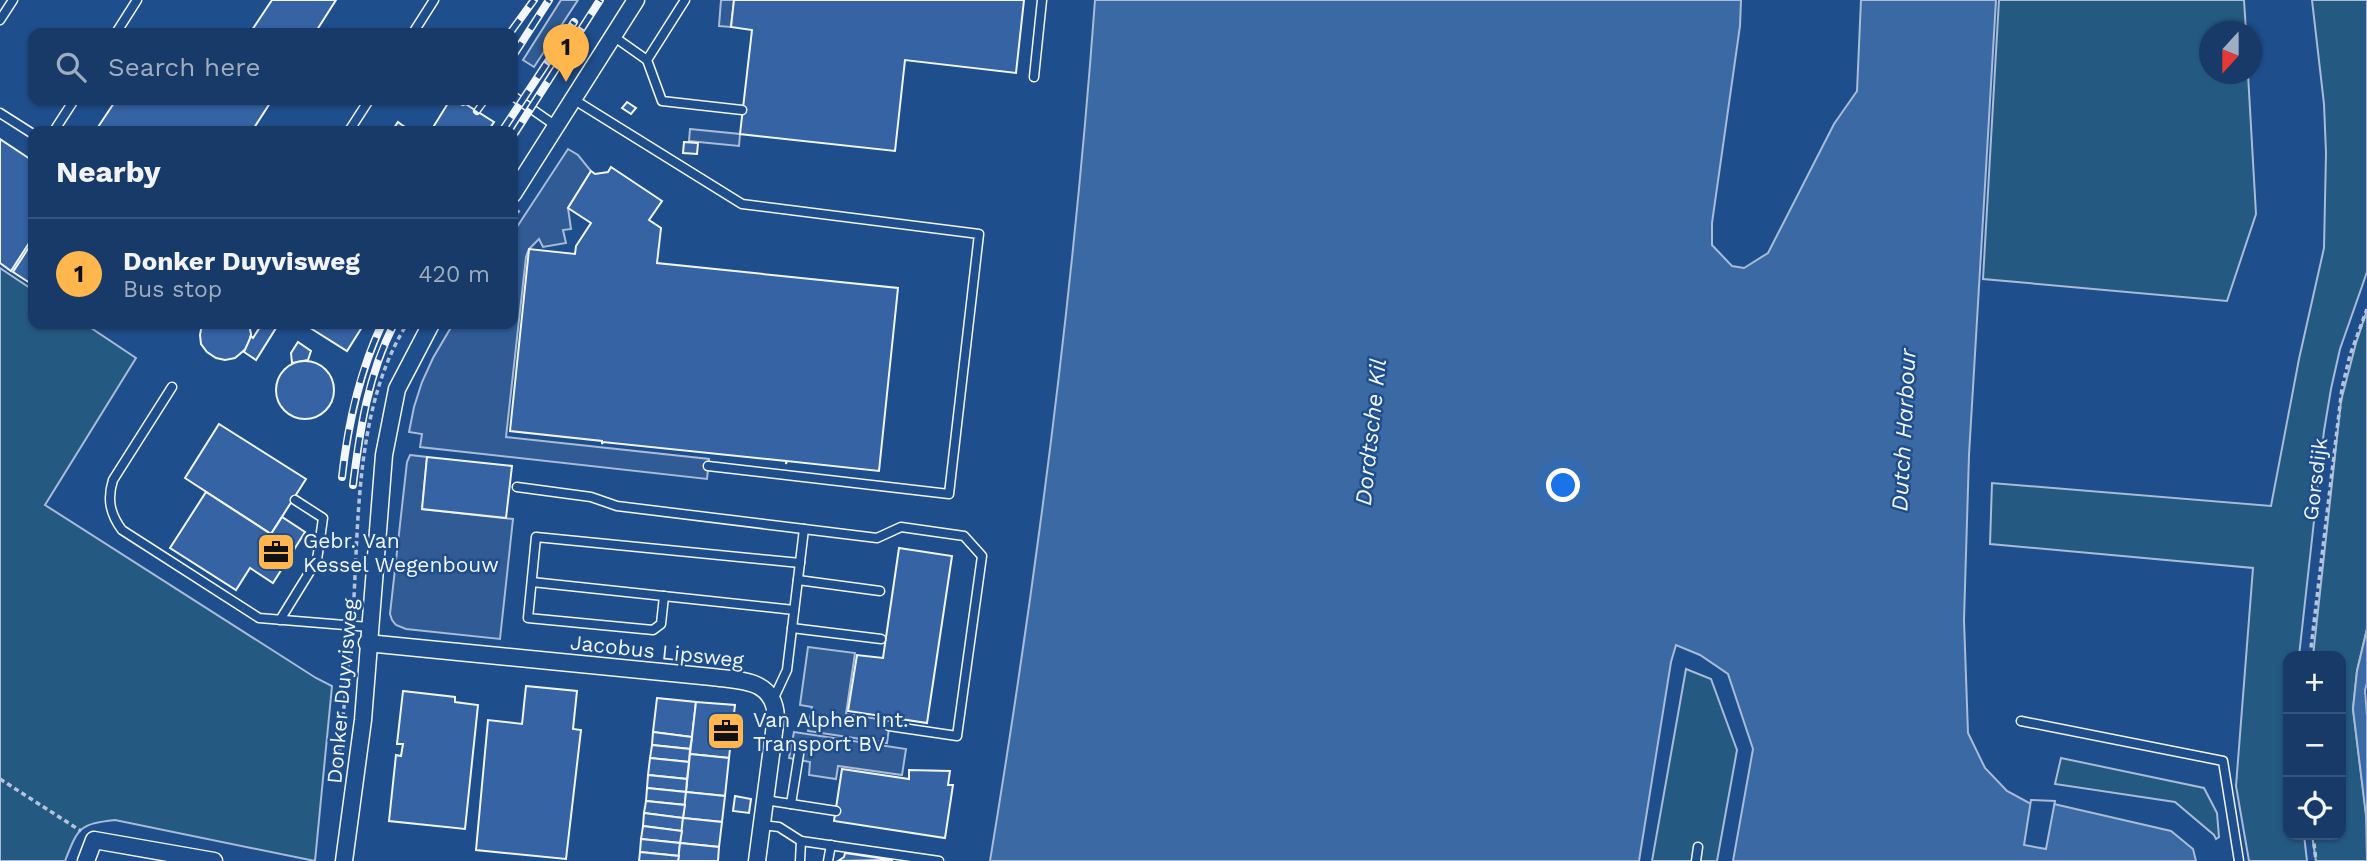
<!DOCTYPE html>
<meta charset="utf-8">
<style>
:root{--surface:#173a69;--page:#244571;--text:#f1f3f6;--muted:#9eadc0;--line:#36547d;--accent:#ffb74d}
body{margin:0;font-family:"Work Sans",sans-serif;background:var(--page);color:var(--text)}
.controls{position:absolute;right:21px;bottom:21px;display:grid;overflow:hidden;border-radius:14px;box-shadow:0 2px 5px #0004}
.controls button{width:63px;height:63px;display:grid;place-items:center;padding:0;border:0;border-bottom:2px solid var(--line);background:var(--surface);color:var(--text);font:35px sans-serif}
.compass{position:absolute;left:2199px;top:21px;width:63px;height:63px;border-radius:50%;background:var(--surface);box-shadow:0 2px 5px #0004;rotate:201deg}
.you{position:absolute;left:1564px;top:486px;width:24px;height:24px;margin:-18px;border:5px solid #fff;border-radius:50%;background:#1a73e8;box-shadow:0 0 0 10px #1a73e833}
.badge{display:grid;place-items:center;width:46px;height:46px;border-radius:50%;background:var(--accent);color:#111;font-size:23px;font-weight:700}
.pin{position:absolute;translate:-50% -58px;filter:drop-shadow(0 2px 4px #0008)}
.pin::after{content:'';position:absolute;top:37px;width:24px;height:21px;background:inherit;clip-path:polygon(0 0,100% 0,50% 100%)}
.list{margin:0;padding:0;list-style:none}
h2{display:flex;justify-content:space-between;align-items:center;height:91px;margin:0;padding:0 28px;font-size:30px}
h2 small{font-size:23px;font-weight:400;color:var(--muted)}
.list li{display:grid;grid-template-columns:46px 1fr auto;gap:21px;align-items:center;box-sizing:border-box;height:112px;padding:0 28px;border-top:2px solid var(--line)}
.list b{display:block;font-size:26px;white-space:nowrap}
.list p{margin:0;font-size:23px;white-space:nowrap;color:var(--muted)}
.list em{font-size:23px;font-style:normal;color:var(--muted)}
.icon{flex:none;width:38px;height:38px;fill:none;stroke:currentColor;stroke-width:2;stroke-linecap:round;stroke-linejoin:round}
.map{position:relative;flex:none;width:2367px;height:861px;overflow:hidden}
.search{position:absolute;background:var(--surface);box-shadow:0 2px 5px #0004;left:28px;top:28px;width:490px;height:77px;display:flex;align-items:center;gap:18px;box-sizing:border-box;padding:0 24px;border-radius:14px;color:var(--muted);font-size:26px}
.panel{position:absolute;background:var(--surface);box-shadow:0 2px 5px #0004;left:28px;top:126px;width:490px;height:203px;border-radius:14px}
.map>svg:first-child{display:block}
.green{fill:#245a82;stroke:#a8bbd7;stroke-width:2}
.parking{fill:#305b95;stroke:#a8bbd7;stroke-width:2}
.water{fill:#3b69a3;stroke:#a8bbd7;stroke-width:2}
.pier{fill:#1f4e8c;stroke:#a8bbd7;stroke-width:2}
.building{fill:#3563a3;stroke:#f2f6ff;stroke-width:2}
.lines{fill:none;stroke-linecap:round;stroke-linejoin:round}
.lane-casing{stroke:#f2f6ff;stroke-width:11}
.street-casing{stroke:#f2f6ff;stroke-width:19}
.path{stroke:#b3c4dc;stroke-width:3.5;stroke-dasharray:5 3.5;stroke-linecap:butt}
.lane{stroke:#1f4e8c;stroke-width:8}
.street{stroke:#1f4e8c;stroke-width:16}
.rail-casing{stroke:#f2f6ff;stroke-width:8}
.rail{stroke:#1f4e8c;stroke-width:5;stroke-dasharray:16;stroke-linecap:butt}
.labels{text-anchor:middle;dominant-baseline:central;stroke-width:5;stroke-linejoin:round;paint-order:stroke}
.street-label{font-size:21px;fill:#f2f6ff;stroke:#1f4e8c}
.poi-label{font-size:21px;fill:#f2f6ff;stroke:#1f4e8c;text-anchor:start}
.water-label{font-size:23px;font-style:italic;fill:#f2f6ff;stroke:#1f4e8c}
</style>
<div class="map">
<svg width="2367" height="861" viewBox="0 0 2367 861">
<rect width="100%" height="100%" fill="#1f4e8c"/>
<g class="green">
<polygon points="1999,0 2244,0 2246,31 2210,32 2210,74 2248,74 2256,214 2227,301 1983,279"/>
<polygon points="2312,0 2367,0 2367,272 2340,349 2331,389 2324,431 2299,656 2288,656 2288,835 2304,835 2307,861 2249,861 2236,786 2253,568 1990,544 1992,483 2271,506 2299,359 2324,248 2326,153 2324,104"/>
<path d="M0,268L33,290V324H85L136,358L45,505L316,678L332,686L315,861L115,820C79,824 78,828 65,861H0Z"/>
<polygon points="2367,310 2367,629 2357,671 2353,709 2366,813 2367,861 2316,861 2312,835 2341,835 2341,656 2313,656 2341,401 2356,343"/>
<polygon points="1686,669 1711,679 1737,750 1717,861 1652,861"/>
<polygon points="2061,758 2204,788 2217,813 2219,837 2216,839 2214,835 2175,802 2055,784"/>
</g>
<g class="parking">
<polygon points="561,0 578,0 534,67 523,60"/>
<polygon points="721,0 734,0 731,27 719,26"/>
<polygon points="690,129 740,134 739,146 689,141"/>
<polygon points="568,149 578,155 591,171 568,208 571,229 563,230 566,243 543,247 539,239 529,249 526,257 506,437 709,459 707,479 420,447 422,434 409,432 414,407 422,382 433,358 453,324 513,324 513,233"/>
<polygon points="410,455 427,457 422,509 513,519 500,639 406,629 396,625 392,620 390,614 407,462"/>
<polygon points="808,647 855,653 846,714 890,721 887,743 808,731 812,707 800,705"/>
<polygon points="794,732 906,749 902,775 838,766 836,779 809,775 810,762 789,758"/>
</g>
<g class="water">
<path d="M1095,0H1741L1740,26L1712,223V245L1732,266L1744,268L1768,253L1834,124L1857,91L1861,0H1996L1969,455L1964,620L1968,733L1985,768L2007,791L2031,804H2054L2171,831L2193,849L2196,861H1733L1753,749L1728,674L1700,655L1676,645L1671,662L1639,861H990C1037,575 1074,289 1095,0Z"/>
<polygon points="2367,629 2367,683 2365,690 2367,716 2367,824 2353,709 2357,671"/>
</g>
<polygon class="pier" points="2031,800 2055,801 2046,849 2024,845"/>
<g class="building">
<polygon points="272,0 336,0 315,33 250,33"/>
<polygon points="734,0 1024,0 1016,73 905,60 895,151 740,134 752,30 731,27"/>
<polygon points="116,100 272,100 252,131 98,131 96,130"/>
<polygon points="450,100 459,100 494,122 488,131 436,131 432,129"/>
<polygon points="627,102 636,108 631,114 622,108"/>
<polygon points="398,122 402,125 412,131 392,131"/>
<polygon points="0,139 33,161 33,237 11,271 0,263"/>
<polygon points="684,142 698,143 697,154 683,153"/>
<polygon points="611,167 662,201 649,220 661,228 657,263 898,288 879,471 787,461 786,464 786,461 603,442 602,444 602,441 510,431 529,249 575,254 576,246 591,223 568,208 591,171 595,174 608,172"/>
<polygon points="33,241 33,285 13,272"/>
<polygon points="202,324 249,324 251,334 248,347 235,358 225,360 216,358 207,352 201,344 200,335"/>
<polygon points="262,324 269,324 276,328 256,360 244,352 251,336 253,338"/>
<polygon points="304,324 364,324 347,351"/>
<polygon points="298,342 311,351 308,360 292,363 291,353"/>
<circle cx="305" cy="390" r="29"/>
<polygon points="219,424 306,479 271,534 185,478"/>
<polygon points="427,457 512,466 506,518 422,509"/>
<polygon points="206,492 271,534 282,517 305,532 273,583 250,568 236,590 170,548"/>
<polygon points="899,548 952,556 927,723 848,711 857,655 883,658"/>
<polygon points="526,686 577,691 573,729 581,730 566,859 476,850 488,720 522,724"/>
<polygon points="403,691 455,697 455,702 478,705 465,829 389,821 396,755 401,756 403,744 397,744"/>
<polygon points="657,698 696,702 692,737 653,732"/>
<polygon points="696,702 735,705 729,758 690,754"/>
<polygon points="653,732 692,737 690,749 652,745"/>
<polygon points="652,745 690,749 689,762 650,758"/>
<polygon points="690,754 729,758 725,796 686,792"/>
<polygon points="650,758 689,762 687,779 648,775"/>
<polygon points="842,769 909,779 909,770 950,771 948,785 953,785 945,838 834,821"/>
<polygon points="648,775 687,779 686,792 647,788"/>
<polygon points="647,788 686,792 685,805 646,801"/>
<polygon points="686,792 725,796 722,822 683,818"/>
<polygon points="735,796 751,799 749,813 733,811"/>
<polygon points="646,801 685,805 683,818 644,813"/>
<polygon points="644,813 683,818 682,831 643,826"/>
<polygon points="683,818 722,822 719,847 680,843"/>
<polygon points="643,826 682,831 680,843 641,839"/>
<polygon points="641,839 680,843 679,856 640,852"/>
<polygon points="680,843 719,847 718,861 678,861"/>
<polygon points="640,852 679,856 678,861 639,861"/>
<polygon points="845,853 893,860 838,861 844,857"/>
</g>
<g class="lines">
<defs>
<g id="lane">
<polyline points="685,0 647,60 662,101 742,110"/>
<polyline points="0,20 13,0"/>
<polyline points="116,33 137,0"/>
<polyline points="413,33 434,0"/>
<polyline points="613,36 647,60"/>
<polyline points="1034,77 1042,0"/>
<polyline points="513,96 556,126"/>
<polyline points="573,99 742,204 979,234 949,494 708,466"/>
<polyline points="0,113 33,134"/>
<polyline points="54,131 74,100"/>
<polyline points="349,131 369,100"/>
<path d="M172,387L113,480C107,499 110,514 122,530L259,618L369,627"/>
<polyline points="517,487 591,497 617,506 877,538 901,527 964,536 982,556 957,736 889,726"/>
<polyline points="798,580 880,591"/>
<polyline points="532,582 794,610"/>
<polyline points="664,596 661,624 653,630 528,618 536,537 800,563"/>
<polyline points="280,620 317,560 323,518 295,500"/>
<polyline points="792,628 881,639"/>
<polyline points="773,700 787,670 804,529"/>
<polyline points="2021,721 2223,761 2239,861"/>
<polyline points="765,800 836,811"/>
<polyline points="791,804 799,754"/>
<polyline points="762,825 779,827 801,841 939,861"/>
<polyline points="800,861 801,841"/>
<polyline points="828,861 831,845"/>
<polyline points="1696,861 1698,847"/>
</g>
<g id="street">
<polyline points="513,194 636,0"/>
<path d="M367,643L712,677C742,681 774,679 776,717L757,861"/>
<polyline points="86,861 94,840 214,861"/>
<polyline points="344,861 363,720 384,455 397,389 431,324"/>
</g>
</defs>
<use href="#lane" class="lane-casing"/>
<use href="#street" class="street-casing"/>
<g class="path">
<polyline points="513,220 519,210"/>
<path d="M353,614C359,520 355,406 407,324"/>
<polyline points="2310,656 2342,388 2350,355 2367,309"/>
<polyline points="338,768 350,646"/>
<polyline points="0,779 81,831"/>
<polyline points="2313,835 2316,861"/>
</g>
<use href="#lane" class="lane"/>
<use href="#street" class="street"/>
<defs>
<g id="rail">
<polyline points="510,33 534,0"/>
<polyline points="513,56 549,0"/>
<polyline points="463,102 465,100"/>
<polyline points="477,111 485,100"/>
<polyline points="502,131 574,22"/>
<polyline points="513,136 600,0"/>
<path d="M342,477C348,423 359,373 382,324"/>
<path d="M353,485C360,429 368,375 394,324"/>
</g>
</defs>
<use href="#rail" class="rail-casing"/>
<use href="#rail" class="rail"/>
</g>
<defs>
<symbol id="office-square" viewBox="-11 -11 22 22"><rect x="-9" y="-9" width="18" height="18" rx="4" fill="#ffb74d" stroke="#1f4e8c"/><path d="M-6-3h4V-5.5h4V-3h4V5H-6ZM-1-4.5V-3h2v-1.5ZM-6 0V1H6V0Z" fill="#111"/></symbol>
</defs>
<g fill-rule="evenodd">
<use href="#office-square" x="254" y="530" width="44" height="44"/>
<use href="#office-square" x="704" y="709" width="44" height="44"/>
</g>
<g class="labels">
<g class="street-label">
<text transform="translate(2315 479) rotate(-83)">Gorsdijk</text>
<text transform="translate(657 651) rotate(6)">Jacobus Lipsweg</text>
<text transform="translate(342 691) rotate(-85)">Donker Duyvisweg</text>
</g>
<g class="poi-label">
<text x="303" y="540">Gebr. Van<tspan x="303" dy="24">Kessel Wegenbouw</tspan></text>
<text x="753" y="719">Van Alphen Int.<tspan x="753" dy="24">Transport BV</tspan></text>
</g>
<g class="water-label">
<text transform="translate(1904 430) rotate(-87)">Dutch Harbour</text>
<text transform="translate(1371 432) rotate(-84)">Dordtsche Kil</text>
</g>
</g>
</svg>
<div class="controls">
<button>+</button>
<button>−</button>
<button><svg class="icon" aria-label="locate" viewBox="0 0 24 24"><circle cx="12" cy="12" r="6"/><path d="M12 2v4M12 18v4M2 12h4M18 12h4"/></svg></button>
</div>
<svg class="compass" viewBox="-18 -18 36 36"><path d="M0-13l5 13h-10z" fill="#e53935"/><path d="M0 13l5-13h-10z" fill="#9eadc0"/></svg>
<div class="you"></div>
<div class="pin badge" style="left:566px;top:82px">1</div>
<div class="search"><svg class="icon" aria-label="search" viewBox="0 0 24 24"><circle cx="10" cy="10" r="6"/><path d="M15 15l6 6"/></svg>Search here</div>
<section class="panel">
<h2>Nearby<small></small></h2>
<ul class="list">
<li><span class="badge">1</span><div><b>Donker Duyvisweg</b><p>Bus stop</p></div><em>420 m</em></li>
</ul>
</section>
</div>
